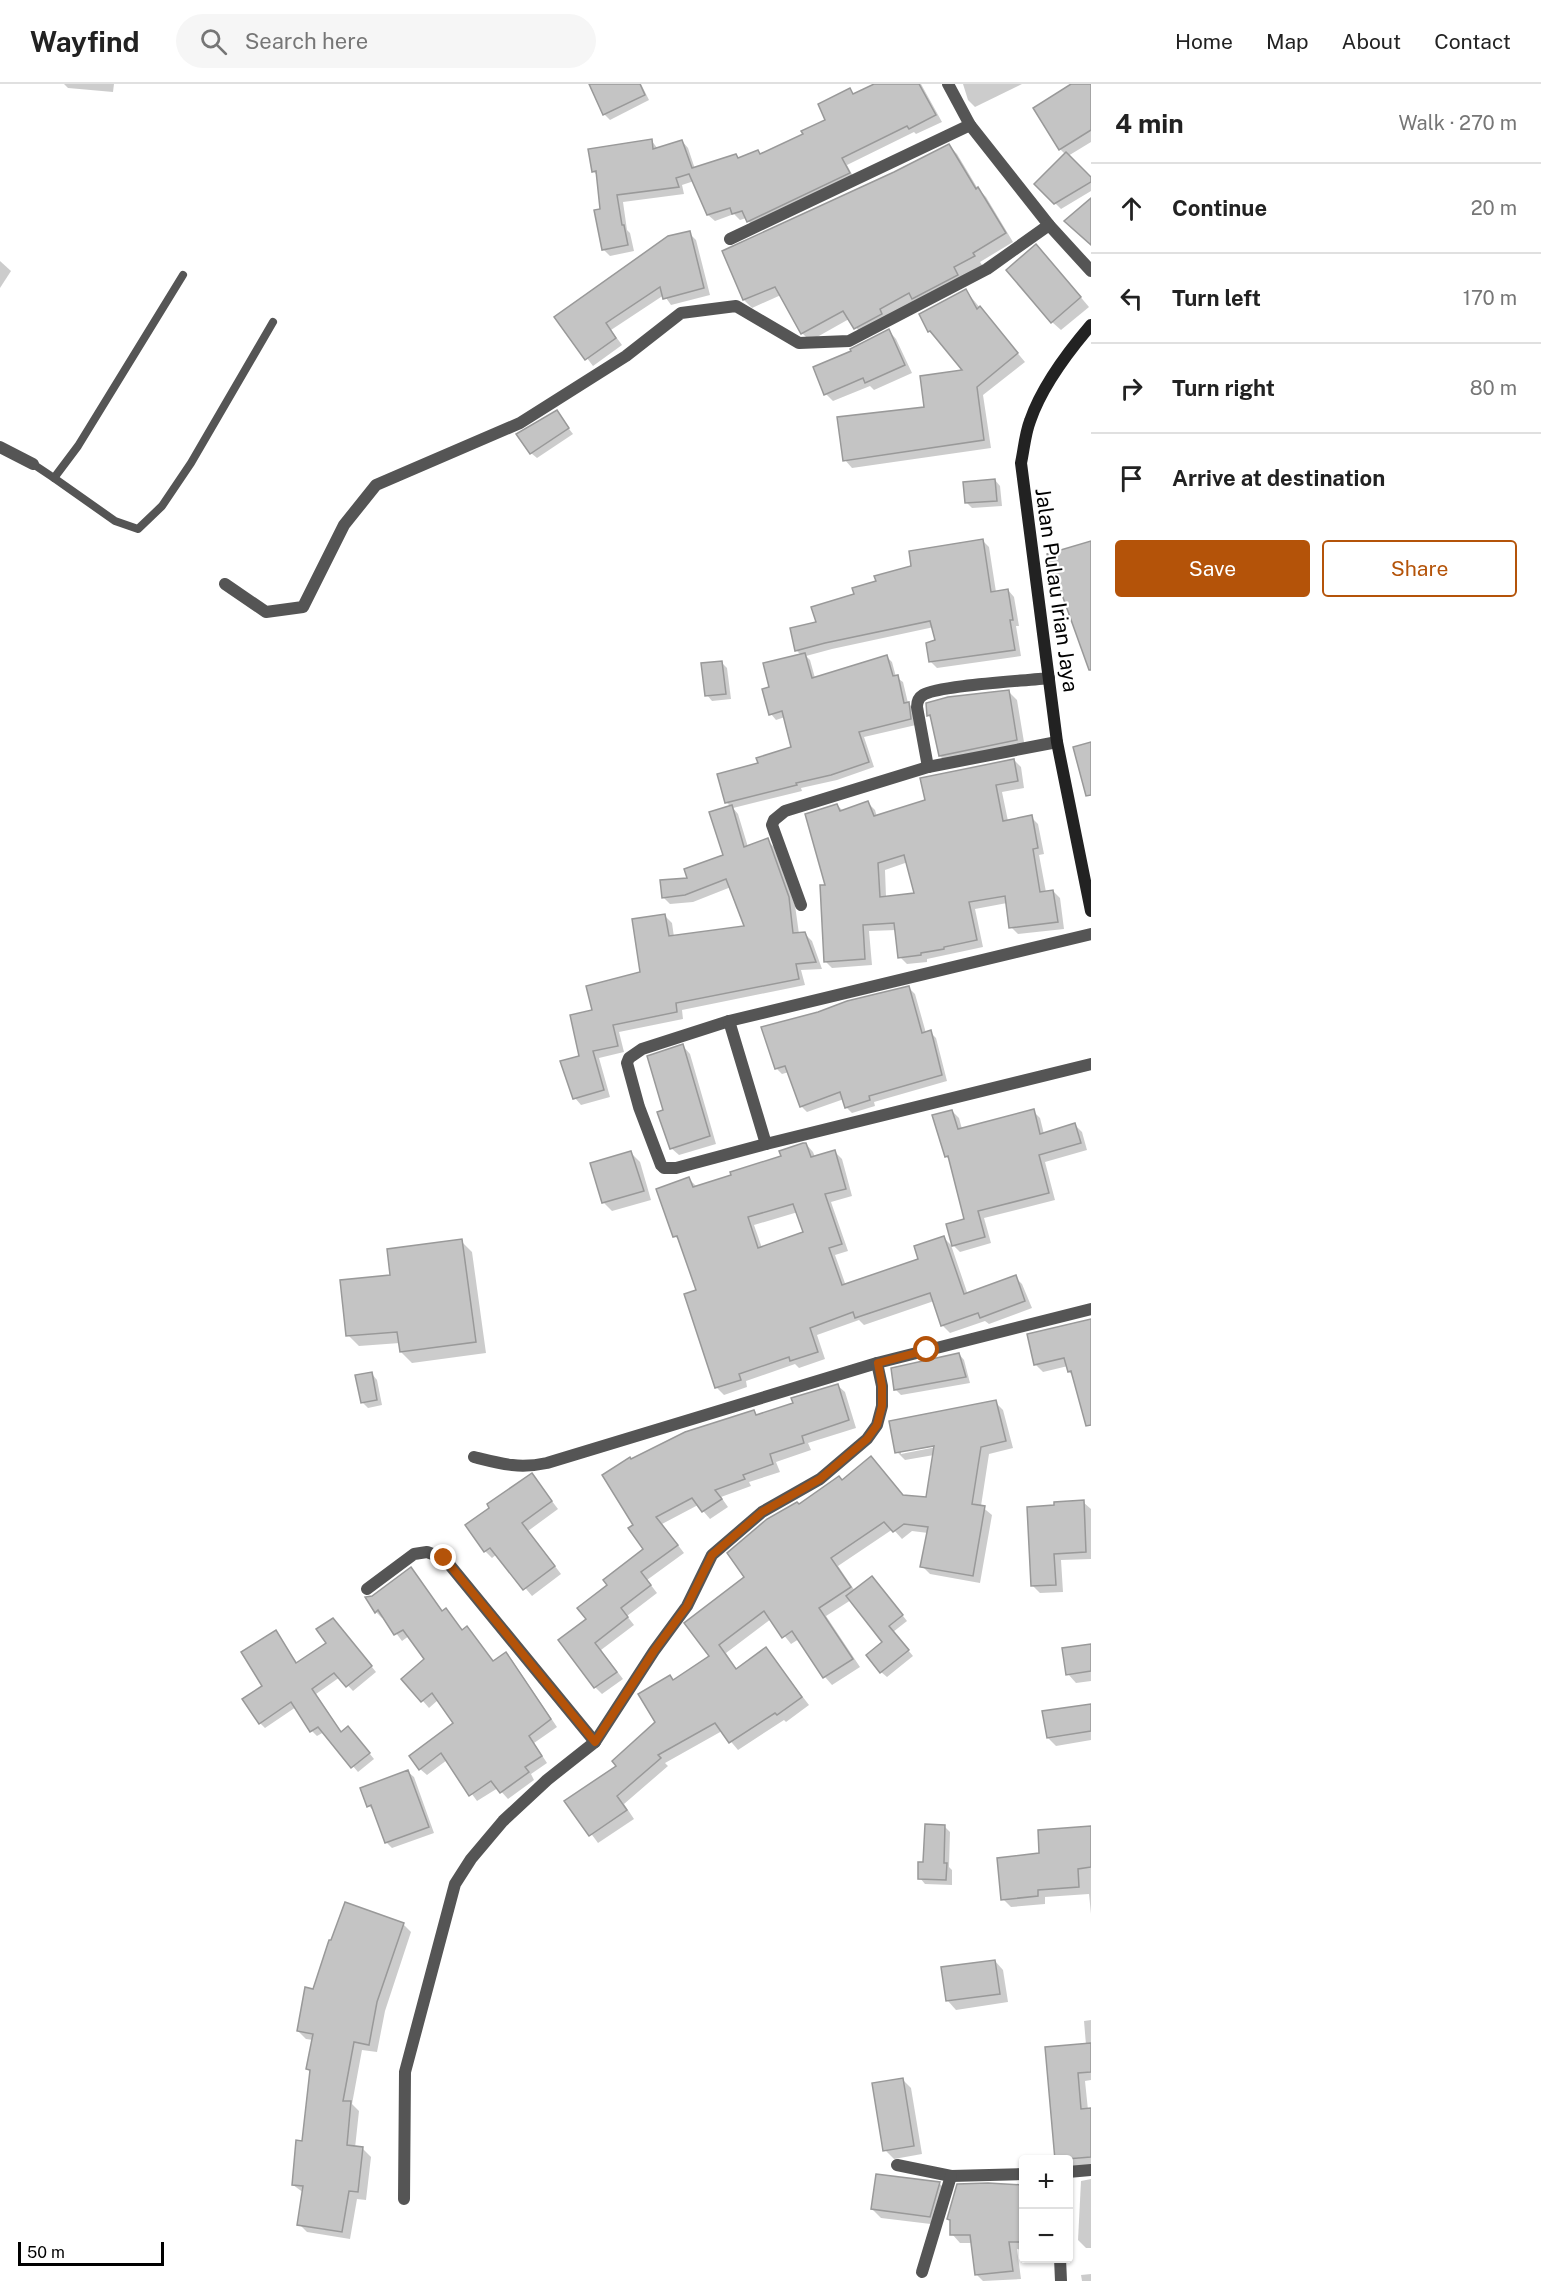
<!DOCTYPE html>
<meta charset="utf-8">
<style>
:root{--surface:#fff;--page:#f6f6f6;--text:#222;--muted:#767676;--line:#e0e0e0;--accent:#b45309}
body{margin:0;font-family:"Public Sans",sans-serif;background:var(--page);color:var(--text)}
.controls{position:absolute;right:18px;bottom:18px;display:grid;overflow:hidden;border-radius:6px;box-shadow:0 2px 4px #0004}
.controls button{width:54px;height:54px;display:grid;place-items:center;padding:0;border:0;border-bottom:2px solid var(--line);background:var(--surface);color:var(--text);font:30px sans-serif}
.scale{position:absolute;left:18px;bottom:15px;width:146px;box-sizing:border-box;padding-left:6px;border:3px solid #000;border-top:0;font-size:16px;line-height:21px;white-space:nowrap;color:#000;-webkit-text-stroke:4px #fff;paint-order:stroke}
.stop{position:absolute;width:18px;height:18px;margin:-14px;border:4px solid #b45309;border-radius:50%;background:#fff}
.stop.end{background:#b45309;border-color:#fff;box-shadow:0 2px 6px #0008}
.list{margin:0;padding:0;list-style:none}
h2{display:flex;justify-content:space-between;align-items:center;height:78px;margin:0;padding:0 24px;font-size:26px}
h2 small{font-size:20px;font-weight:400;color:var(--muted)}
.list li{display:grid;grid-template-columns:39px 1fr auto;gap:18px;align-items:center;box-sizing:border-box;height:90px;padding:0 24px;border-top:2px solid var(--line)}
.list b{display:block;font-size:22px;white-space:nowrap}
.list em{font-size:20px;font-style:normal;color:var(--muted)}
.actions{display:flex;gap:12px;padding:18px 24px}
.actions a{flex:1;padding:14px 0;border:2px solid var(--accent);border-radius:6px;text-align:center;font-size:21px;color:var(--accent)}
.actions .main{background:var(--accent);color:#fff}
.icon{flex:none;width:33px;height:33px;fill:none;stroke:currentColor;stroke-width:2;stroke-linecap:round;stroke-linejoin:round}
.map{position:relative;flex:none;width:1091px;height:2197px;overflow:hidden}
header{display:flex;align-items:center;gap:36px;box-sizing:border-box;height:84px;padding:0 30px;background:var(--surface);border-bottom:2px solid var(--line)}
header strong{font-size:28px}
nav{display:flex;gap:33px;margin-inline-start:auto;font-size:21px}
.search{width:420px;height:54px;background:var(--page);display:flex;align-items:center;gap:15px;box-sizing:border-box;padding:0 21px;border-radius:33px;color:var(--muted);font-size:22px}
main{display:flex}
aside{flex:1;background:var(--surface)}
.map>svg:first-child{display:block}
.shadow{fill:#0003;fill-rule:evenodd}
.building{fill:#c4c4c4;stroke:#999;stroke-width:1.5;fill-rule:evenodd}
.lines{fill:none;stroke-linecap:round;stroke-linejoin:round}
.lane{stroke:#555;stroke-width:8}
.street{stroke:#555;stroke-width:12}
.secondary{stroke:#222;stroke-width:12}
.route{stroke:#b45309;stroke-width:8}
.labels{text-anchor:middle;dominant-baseline:central;stroke-width:4.5;stroke-linejoin:round;paint-order:stroke}
.street-label{font-size:21px;fill:#000;stroke:#fff}
</style>
<header>
<strong>Wayfind</strong>
<div class="search"><svg class="icon" aria-label="search" viewBox="0 0 24 24"><circle cx="10" cy="10" r="6"/><path d="M15 15l6 6"/></svg>Search here</div>
<nav><a>Home</a><a>Map</a><a>About</a><a>Contact</a></nav>
</header>
<main>
<div class="map">
<svg width="1091" height="2197" viewBox="0 0 1091 2197">
<rect width="100%" height="100%" fill="#fff"/>
<g class="shadow">
<polygon points="64,0 114,0 113,8 68,4"/>
<polygon points="590,0 641,0 649,16 610,36 605,31"/>
<polygon points="877,0 921,0 942,38 916,50 914,48 847,81 855,96 754,144 746,134 740,136 734,130 715,137 708,131 694,97 682,101 684,110 623,118 627,146 630,149 634,167 610,172 603,165 602,127 598,92 593,87 651,56 658,65 682,57 688,64 695,85 736,71 739,75 761,71 805,51 827,36 849,6 854,11"/>
<polygon points="963,0 1022,0 975,23 968,16"/>
<polygon points="1074,0 1091,0 1091,58 1068,72 1091,95 1091,107 1061,125 1036,100 1066,71 1060,65"/>
<polygon points="949,62 957,70 978,105 986,113 1013,158 980,178 982,181 863,252 849,235 810,257 802,249 781,211 752,224 744,216 724,168"/>
<polygon points="689,149 696,156 710,211 671,221 664,211 611,246 622,261 593,282 556,233"/>
<polygon points="1045,171 1089,223 1061,246 1052,238"/>
<polygon points="0,177 11,187 0,204"/>
<polygon points="966,207 1025,278 983,311 991,364 852,384 845,376 926,324 964,287 929,247"/>
<polygon points="889,247 896,255 912,289 874,306 870,302 833,317 826,310 853,267"/>
<polygon points="556,328 573,350 537,374 531,369"/>
<polygon points="995,396 1000,402 1002,422 972,424 967,419"/>
<polygon points="983,457 989,463 996,508 1008,506 1014,513 1019,542 1016,542 1021,572 937,584 930,577 937,557 934,543 832,565 806,572 810,576 815,594 887,573 892,578 896,593 903,598 908,619 914,625 916,641 864,653 874,683 837,696 801,704 802,707 733,724 738,730 748,763 767,756 774,763 795,821 799,850 805,850 812,857 822,885 801,886 805,901 682,926 683,935 619,948 624,968 599,974 610,1013 581,1021 575,1014 581,974 594,928 642,889 665,832 672,839 674,853 746,843 731,803 693,818 670,820 663,813 725,772 731,723 727,719 719,691 760,680 793,664 785,633 776,636 771,630 771,604 801,571 797,567 792,545 818,539 877,498"/>
<polygon points="721,578 727,584 731,615 712,617 707,611"/>
<polygon points="1008,607 1017,616 1025,664 949,681 940,672 933,635 928,631"/>
<path d="M1014,676L1021,683L1024,704L1002,708L1008,737L1031,733L1038,740L1044,770L1039,771L1046,808L1053,807L1060,814L1064,845L1018,850L1011,843L1007,819L975,825L983,863L927,875V878L907,880L900,873L897,846L869,847L872,881L832,884L825,877L827,802L837,721L843,727L868,719L875,726L877,733L926,717ZM908,778L916,810L886,813L885,786Z"/>
<polygon points="909,904 915,910 926,949 930,948 936,954 947,997 874,1018 875,1022 852,1029 846,1023 844,1015 807,1028 801,1022 789,988 782,990 776,984"/>
<polygon points="683,962 690,970 716,1060 679,1071 671,1064 665,1028"/>
<polygon points="952,1027 959,1034 962,1045 1033,1027 1040,1034 1044,1050 1075,1041 1082,1048 1087,1066 1045,1078 1055,1116 984,1134 991,1159 960,1168 953,1161 966,1137 951,1077 946,1072"/>
<path d="M806,1060L813,1068L815,1073L835,1068L842,1075L852,1112L831,1118L848,1167L835,1171L846,1202L920,1176L943,1153L951,1161L968,1211L1015,1193L1022,1200L1032,1224L989,1240L985,1237L950,1249L942,1241L934,1217L864,1241L859,1236L817,1251L825,1275L799,1284L795,1280L746,1297L747,1303L724,1311L716,1303L698,1207L681,1159L675,1152L689,1095L697,1103L782,1073ZM798,1128L805,1149L762,1164L754,1141Z"/>
<polygon points="631,1069 640,1078 651,1116 612,1127 604,1119"/>
<polygon points="461,1157 472,1168 486,1269 412,1279 401,1268 400,1259 359,1262 348,1251 392,1192"/>
<polygon points="1091,1237 1075,1293 1069,1288 1068,1282 1043,1288 1035,1280"/>
<polygon points="959,1270 964,1276 970,1299 901,1311 896,1306"/>
<polygon points="372,1290 377,1296 382,1321 368,1324 362,1318"/>
<polygon points="837,1301 845,1308 856,1344 808,1359 811,1366 776,1378 780,1388 749,1398 751,1402 721,1413 728,1423 710,1435 698,1421 662,1440 684,1469 647,1496 657,1509 627,1532 634,1541 601,1566 623,1595 602,1610 595,1603 588,1536 609,1501 645,1466 635,1441 631,1377 754,1327 758,1332 795,1320"/>
<path d="M995,1318L1003,1326L1013,1364L989,1370L981,1422L992,1431L980,1499L930,1490L922,1482L928,1449L912,1447L902,1455L893,1445L838,1482L855,1507L877,1499L907,1537L893,1548L913,1572L887,1593L881,1588L884,1558L851,1516L826,1532L860,1583L832,1601L825,1593L799,1555L791,1560L771,1535L726,1569L737,1586L766,1565L809,1621L786,1638L784,1636L738,1666L722,1647L665,1679L668,1682L624,1720L634,1735L598,1759L567,1717L619,1682L657,1638L674,1597L711,1572L746,1493L799,1422L842,1397L871,1374L904,1412L927,1414L934,1371L905,1376L897,1368ZM941,1359V1362L901,1370V1366Z"/>
<polygon points="532,1391 558,1425 528,1447 561,1490 532,1512 497,1470 492,1474 485,1467"/>
<polygon points="1083,1418 1091,1425 1091,1475 1061,1476 1063,1508 1040,1509 1033,1502"/>
<polygon points="411,1485 443,1528 446,1526 463,1547 467,1544 494,1578 506,1570 512,1576 557,1643 534,1659 547,1679 531,1690 534,1696 508,1715 498,1704 477,1717 447,1676 427,1691 420,1685 455,1640 438,1616 429,1624 404,1595 426,1576 409,1552 402,1557 384,1533 382,1534 376,1528 373,1513"/>
<polygon points="338,1541 376,1588 353,1607 340,1593 316,1610 342,1649 353,1649 374,1675 358,1688 324,1648 317,1652 312,1647 296,1623 265,1644 260,1639 275,1548 298,1580 328,1559"/>
<polygon points="1091,1562 1091,1597 1076,1599 1068,1590"/>
<polygon points="1091,1620 1091,1656 1056,1662 1048,1654"/>
<polygon points="408,1688 414,1693 434,1749 392,1764 386,1758 374,1727 369,1722"/>
<polygon points="945,1743 950,1748 949,1783 952,1786 952,1801 925,1800 920,1794 924,1780"/>
<polygon points="1091,1743 1091,1830 1089,1810 1045,1813 1045,1820 1011,1823 1003,1815 1041,1770"/>
<polygon points="403,1840 411,1848 385,1927 377,1968 362,1966 352,2020 359,2027 355,2064 363,2065 371,2073 366,2116 357,2115 350,2155 307,2148 299,2140 304,2109 293,2101 304,2059 311,1988 307,1985 313,1956 306,1955 298,1947 314,1907"/>
<polygon points="995,1877 1003,1886 1008,1918 956,1926 948,1917"/>
<polygon points="1091,1936 1091,1996 1085,1997 1088,2026 1091,2026 1091,2086 1068,2083 1068,2076 1056,2076 1052,2030 1086,1961 1084,1937"/>
<polygon points="902,1995 911,2004 922,2070 894,2075 885,2066"/>
<polygon points="877,2093 940,2100 948,2108 939,2141 881,2134 872,2125"/>
<polygon points="1091,2095 1091,2164 1086,2164 1078,2156 1081,2097"/>
<polygon points="958,2102 1023,2102 1023,2166 1017,2165 1021,2195 983,2197 977,2191 972,2159 960,2159 952,2150 952,2138 948,2135"/>
<polygon points="1091,2190 1091,2197 1082,2197 1081,2191"/>
</g>
<g class="building">
<polygon points="589,0 640,0 645,11 603,31"/>
<polygon points="874,0 919,0 936,31 909,45 907,42 842,74 850,89 747,138 742,127 732,130 730,124 707,131 689,90 676,94 679,103 617,111 622,141 624,141 628,161 602,166 594,126 600,125 596,87 592,88 588,65 652,55 653,65 682,56 692,84 736,70 738,74 758,66 760,70 803,50 801,47 825,36 818,20 850,4 853,10"/>
<polygon points="1071,0 1091,0 1091,46 1059,66 1033,24"/>
<polygon points="949,60 976,105 978,103 1006,149 973,169 975,172 954,183 958,191 912,215 909,209 880,225 882,230 854,245 843,227 801,250 775,203 743,216 722,167 894,88"/>
<polygon points="1066,68 1091,93 1091,98 1054,120 1034,100"/>
<polygon points="1091,114 1091,161 1064,137"/>
<polygon points="690,147 704,204 663,215 660,203 606,239 616,254 585,276 554,233 668,152"/>
<polygon points="1036,160 1081,213 1051,239 1006,186"/>
<polygon points="966,205 977,225 980,222 1018,269 977,303 984,356 843,377 837,333 924,323 920,292 962,286 930,247 928,248 919,230"/>
<polygon points="889,245 905,281 865,299 863,294 824,311 813,283 851,267 850,265"/>
<polygon points="557,326 569,344 530,370 516,350"/>
<polygon points="995,395 997,417 965,419 963,398"/>
<polygon points="983,455 991,508 1008,505 1013,536 1010,536 1015,566 929,578 926,559 935,556 930,537 825,559 795,567 790,544 816,538 811,523 854,510 852,504 876,497 874,492 911,482 909,467"/>
<polygon points="1091,457 1091,586 1089,586 1056,494 1054,494 1047,470"/>
<polygon points="805,569 812,594 887,571 893,592 898,591 904,619 909,618 911,635 859,648 869,678 831,691 796,699 797,701 725,719 717,690 758,679 756,674 791,663 782,627 769,631 762,605 769,603 763,579"/>
<polygon points="722,577 726,610 705,612 701,579"/>
<polygon points="1009,606 1017,656 939,672 930,631 927,632 926,619 948,613"/>
<polygon points="1091,658 1091,711 1086,712 1073,663"/>
<path d="M1014,675L1018,697L996,701L1003,737L1032,731L1038,764L1033,765L1040,808L1053,806L1058,838L1009,844L1005,812L969,818L977,856L944,863V865L921,869V871L898,874L894,839L863,841L865,875L824,878L820,801H825L805,730L837,720L840,727L868,717L874,732L925,716L920,694ZM904,771L914,809L880,813L878,779Z"/>
<polygon points="732,721 744,763 768,754 789,813 793,849 805,848 816,878 796,880 799,895 676,919 677,928 613,941 618,962 593,967 604,1006 573,1015 560,977 579,972 570,931 592,926 586,902 640,888 632,835 665,830 669,852 744,842 726,795 685,811 662,814 660,796 687,794 684,785 723,771 709,728"/>
<polygon points="909,902 922,949 931,946 942,991 869,1012 870,1016 845,1024 840,1008 800,1023 785,982 775,985 761,943 818,928 847,917"/>
<polygon points="683,960 710,1052 670,1065 657,1028 663,1026 647,972"/>
<polygon points="1034,1025 1040,1050 1075,1039 1081,1059 1039,1071 1049,1109 978,1127 985,1153 952,1162 946,1140 964,1135 948,1072 945,1073 932,1031 952,1026 958,1045"/>
<path d="M803,1059H806L811,1073L835,1066L846,1105L825,1110L842,1160L829,1164L842,1201L918,1175L914,1162L944,1152L964,1210L1016,1191L1025,1217L980,1234L978,1229L941,1242L930,1209L855,1234L853,1228L810,1244L818,1268L790,1277L789,1273L739,1290L741,1296L715,1304L684,1210L696,1206L677,1152L673,1153L656,1105L689,1093L693,1103L731,1091L730,1088L781,1072L779,1067ZM793,1120L803,1148L758,1164L748,1133Z"/>
<polygon points="631,1067 644,1107 602,1119 590,1079"/>
<polygon points="462,1155 476,1258 400,1268 397,1248 346,1252 340,1196 390,1191 387,1165"/>
<polygon points="1091,1235 1091,1341 1086,1342 1071,1287 1068,1288 1064,1274 1034,1281 1027,1250"/>
<polygon points="959,1269 966,1293 894,1306 891,1284"/>
<polygon points="372,1288 377,1316 361,1319 355,1291"/>
<polygon points="838,1300 849,1336 802,1352 804,1359 770,1370 773,1380 743,1391 745,1395 715,1406 722,1415 702,1428 692,1414 656,1433 678,1461 641,1488 651,1501 621,1524 628,1533 595,1559 617,1588 594,1604 558,1556 586,1535 577,1524 607,1501 603,1496 643,1465 628,1444 633,1441 602,1391 630,1373 631,1375 685,1348 754,1326 756,1331 793,1319 791,1314"/>
<polygon points="996,1316 1006,1357 981,1363 972,1420 985,1422 973,1492 920,1483 928,1443 904,1440 893,1448 884,1438 831,1474 851,1503 819,1524 853,1575 823,1594 792,1547 782,1554 764,1527 719,1561 736,1585 766,1563 802,1613 777,1631 775,1629 729,1659 715,1639 658,1671 661,1674 617,1712 627,1726 589,1752 564,1717 616,1682 612,1677 655,1638 638,1610 670,1591 673,1596 709,1572 684,1539 744,1493 727,1469 767,1435 797,1418 799,1420 839,1392 842,1396 871,1372 903,1411 926,1413 934,1362 895,1369 889,1337"/>
<polygon points="532,1389 552,1417 522,1439 555,1482 523,1506 490,1464 484,1468 465,1441 489,1424 487,1420"/>
<polygon points="1084,1416 1086,1468 1054,1470 1056,1501 1031,1502 1027,1423 1054,1421 1054,1418"/>
<polygon points="411,1483 442,1527 446,1524 462,1546 467,1542 493,1577 506,1568 551,1635 529,1652 542,1672 525,1683 529,1688 500,1709 491,1697 469,1712 441,1669 419,1686 409,1672 453,1639 432,1609 421,1618 401,1595 424,1575 403,1546 394,1551 378,1526 375,1529 365,1513 372,1512"/>
<polygon points="872,1492 903,1531 889,1542 909,1566 880,1589 866,1571 882,1558 846,1512"/>
<polygon points="333,1534 372,1582 346,1603 334,1589 312,1605 341,1648 348,1642 370,1669 351,1684 318,1643 310,1648 291,1618 259,1640 242,1615 262,1602 241,1568 276,1546 296,1579 326,1559 316,1545"/>
<polygon points="1091,1560 1091,1587 1066,1591 1062,1564"/>
<polygon points="1091,1620 1091,1647 1047,1654 1042,1627"/>
<polygon points="408,1686 429,1743 385,1759 371,1721 367,1723 360,1704"/>
<polygon points="925,1740 945,1741 944,1779 947,1779 946,1796 918,1795 918,1778 923,1778"/>
<polygon points="1091,1742 1091,1783 1078,1785 1079,1803 1038,1806 1038,1812 1001,1816 997,1774 1039,1769 1038,1746"/>
<polygon points="345,1818 404,1839 377,1918 369,1961 354,1958 343,2017 351,2017 347,2061 363,2063 358,2108 349,2107 342,2148 297,2141 303,2102 292,2101 296,2056 302,2057 310,1986 306,1985 313,1950 297,1947 305,1903 313,1905 329,1856 331,1856"/>
<polygon points="995,1876 1000,1910 946,1917 941,1883"/>
<polygon points="1091,1959 1091,1988 1078,1989 1081,2025 1091,2024 1091,2073 1055,2076 1045,1963"/>
<polygon points="903,1994 914,2062 883,2067 872,1999"/>
<polygon points="876,2090 940,2098 930,2133 871,2125"/>
<polygon points="988,2099 1023,2101 1023,2158 1009,2158 1013,2187 975,2191 970,2151 950,2151 950,2136 947,2135 957,2100"/>
</g>
<g class="lines">
<g class="lane">
<polyline points="33,380 54,394 78,362 183,191"/>
<polyline points="54,394 115,437 138,445 162,422 191,379 273,238"/>
</g>
<g class="street">
<polyline points="948,0 970,41 1049,141 1091,187"/>
<polyline points="730,155 970,41"/>
<polyline points="0,363 33,380"/>
<polyline points="225,500 266,528 303,523 344,441 376,401 520,339 626,272 681,229 736,222 799,259 849,257 987,185 1049,141"/>
<path d="M928,683L917,623C917,618 918,614 923,611C939,601 1025,597 1049,594"/>
<polyline points="801,821 772,741 774,736 785,727 928,683 1057,658"/>
<polyline points="1091,850 729,937 642,965 629,974 627,979 639,1023 661,1081 664,1084 676,1084 766,1060 1091,980"/>
<polyline points="729,937 766,1060"/>
<path d="M474,1373C502,1380 519,1385 547,1379L877,1279"/>
<polyline points="367,1505 414,1470 427,1468 444,1474 595,1658"/>
<polyline points="897,2081 951,2092 1023,2090"/>
<polyline points="1068,2088 1091,2086"/>
<polyline points="404,2115 405,1988 455,1800 471,1775 503,1737 547,1696 595,1658 654,1567 687,1522 712,1471 762,1428 820,1395 867,1355 877,1341 882,1322 882,1302 877,1279 1091,1225"/>
<polyline points="1060,2174 1061,2197"/>
<polyline points="922,2188 951,2092"/>
</g>
<path class="secondary" d="M1091,241C1067,269 1042,302 1030,337C1025,350 1024,365 1021,379L1057,658L1091,827"/>
</g>
<g class="lines">
<polyline class="route" points="444,1474 595,1658 654,1567 687,1522 712,1471 762,1428 820,1395 867,1355 877,1341 882,1322 882,1302 878,1279 927,1266"/>
</g>
<g class="labels">
<g class="street-label">
<text transform="translate(1057 506) rotate(82)">Jalan Pulau Irian Jaya</text>
</g>
</g>
</svg>
<div class="controls">
<button>+</button>
<button>−</button>
</div>
<div class="scale">50 m</div>
<div class="stop" style="left:927px;top:1266px"></div>
<div class="stop end" style="left:444px;top:1474px"></div>
</div>
<aside>
<h2>4 min<small>Walk · 270 m</small></h2>
<ul class="list">
<li><svg class="icon" aria-label="ahead" viewBox="0 0 24 24"><path d="M12 20V5M6 11l6-6 6 6"/></svg><div><b>Continue</b></div><em>20 m</em></li>
<li><svg class="icon" aria-label="left" viewBox="0 0 24 24"><path d="M17 20v-9H6M10 6l-5 5 5 5"/></svg><div><b>Turn left</b></div><em>170 m</em></li>
<li><svg class="icon" aria-label="right" viewBox="0 0 24 24"><path d="M7 20v-9h11M14 6l5 5-5 5"/></svg><div><b>Turn right</b></div><em>80 m</em></li>
<li><svg class="icon" aria-label="arrive" viewBox="0 0 24 24"><path d="M6 21V4h12l-3 4 3 4H6"/></svg><div><b>Arrive at destination</b></div></li>
</ul>
<div class="actions"><a class="main">Save</a><a>Share</a></div>
</aside>
</main>
